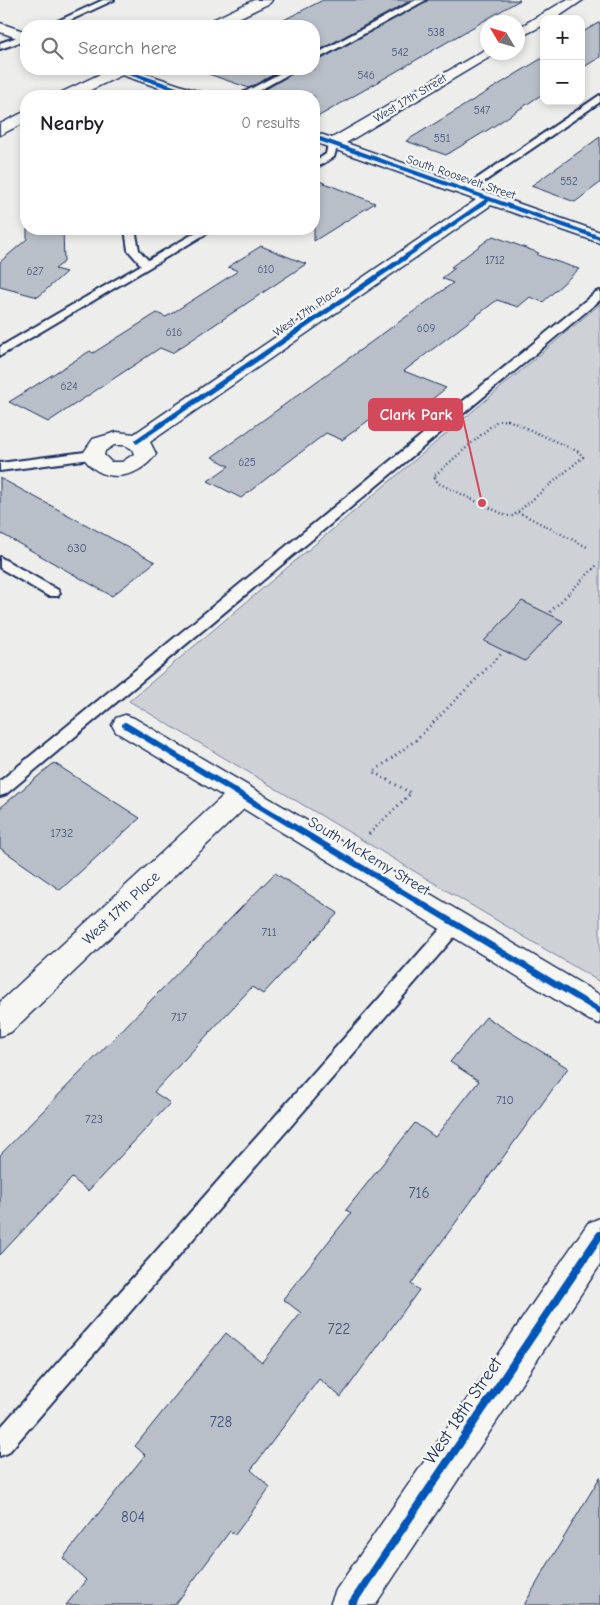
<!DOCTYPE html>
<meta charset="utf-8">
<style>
:root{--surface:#fff;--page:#f2f2f2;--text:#202124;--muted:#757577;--line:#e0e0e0}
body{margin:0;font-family:"Comic Neue",sans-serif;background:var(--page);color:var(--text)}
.controls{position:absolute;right:15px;top:15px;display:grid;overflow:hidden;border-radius:10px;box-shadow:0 2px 8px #0003}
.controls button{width:45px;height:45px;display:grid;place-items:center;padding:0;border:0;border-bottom:1px solid var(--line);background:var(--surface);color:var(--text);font:25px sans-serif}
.compass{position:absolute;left:480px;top:15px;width:45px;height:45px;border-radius:50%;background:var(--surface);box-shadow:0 2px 8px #0003;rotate:308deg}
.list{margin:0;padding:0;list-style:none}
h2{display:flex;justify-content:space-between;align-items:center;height:65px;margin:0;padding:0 20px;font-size:21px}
h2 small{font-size:16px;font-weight:400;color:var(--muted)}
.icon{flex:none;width:28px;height:28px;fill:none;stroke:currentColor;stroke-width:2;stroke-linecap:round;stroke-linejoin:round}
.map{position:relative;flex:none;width:600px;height:1605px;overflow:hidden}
.search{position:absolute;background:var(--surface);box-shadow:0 2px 8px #0003;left:20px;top:20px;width:300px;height:55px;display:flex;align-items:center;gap:12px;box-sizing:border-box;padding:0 18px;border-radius:20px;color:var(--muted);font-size:19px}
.panel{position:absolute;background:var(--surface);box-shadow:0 2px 8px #0003;left:20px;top:90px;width:300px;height:145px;border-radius:20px}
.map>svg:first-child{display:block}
.green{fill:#ced2d7;stroke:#74809a}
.building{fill:#b9bfc8;stroke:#1b2f5e}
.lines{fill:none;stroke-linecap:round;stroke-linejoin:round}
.lane-casing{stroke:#1b2f5e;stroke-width:4}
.street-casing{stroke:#1b2f5e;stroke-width:3}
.path-far1{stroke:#1b2f5e;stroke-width:2.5;stroke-dasharray:1 3;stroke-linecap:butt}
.path{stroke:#1b2f5e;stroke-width:3;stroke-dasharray:1 4;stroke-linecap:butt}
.lane{fill:#f6f6f2;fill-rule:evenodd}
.street{fill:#f6f6f2;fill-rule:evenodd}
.cycleway-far3-casing{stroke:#f6f6f2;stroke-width:5.5}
.cycleway-far2-casing{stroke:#f6f6f2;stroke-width:8}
.cycleway-far1-casing{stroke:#f6f6f2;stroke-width:9}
.cycleway-casing{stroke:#f6f6f2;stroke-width:11}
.cycleway-far3{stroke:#0057b8;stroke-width:4}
.cycleway-far2{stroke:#0057b8;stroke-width:5}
.cycleway-far1{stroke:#0057b8;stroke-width:6}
.cycleway{stroke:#0057b8;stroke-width:8}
.labels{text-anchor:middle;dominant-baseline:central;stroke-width:4.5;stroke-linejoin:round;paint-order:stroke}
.far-number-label{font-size:11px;fill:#425378}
.far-street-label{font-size:12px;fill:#1b2f5e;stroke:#f6f6f2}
.number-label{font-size:12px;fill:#425378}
.street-label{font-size:15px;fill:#1b2f5e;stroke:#f6f6f2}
.near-number-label{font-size:15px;fill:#425378}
.near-street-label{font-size:18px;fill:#1b2f5e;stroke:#f6f6f2}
.leader{fill:none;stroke:#d1495b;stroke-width:2}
.callout-dot{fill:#d1495b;stroke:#f6f6f2;stroke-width:2}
.callout{fill:#d1495b;stroke:#d1495b;stroke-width:2}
.callout-label{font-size:16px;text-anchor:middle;font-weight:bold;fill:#fff}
</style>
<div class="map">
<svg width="600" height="1605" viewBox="0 0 600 1605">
<rect width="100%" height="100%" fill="#edeeec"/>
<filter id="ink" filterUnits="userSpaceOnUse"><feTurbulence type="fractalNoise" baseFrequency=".02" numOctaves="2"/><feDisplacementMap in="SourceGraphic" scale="10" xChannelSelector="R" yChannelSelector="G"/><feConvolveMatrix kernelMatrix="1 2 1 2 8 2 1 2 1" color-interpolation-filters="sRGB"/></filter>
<g filter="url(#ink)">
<polygon class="green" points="600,304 600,982 129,701"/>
<g class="building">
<polygon points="323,0 412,0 314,53 314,26 272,26"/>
<polygon points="428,0 520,0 314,119 314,96 274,96 261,92 300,69 314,69 314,63"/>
<polygon points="600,22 600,57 581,69 581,33"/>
<polygon points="544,57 544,93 491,128 446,155 406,141"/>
<polygon points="194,69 284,69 249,88"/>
<polygon points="600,137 600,183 575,202 531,186"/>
<polygon points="314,179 375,203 314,241"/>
<polygon points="27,229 63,229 64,262 55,269 66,272 38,297 0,287 0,262 27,239"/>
<polygon points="493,236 539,253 537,255 579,269 543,302 530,297 518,307 497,300 404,371 446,388 393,431 369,420 342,440 326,433 241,498 208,481 229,466 212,457 453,283 442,278 455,268 451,267"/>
<polygon points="261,246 306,264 172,353 160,348 48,422 9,402 90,351 93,353 157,313 166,317 238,271 228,267"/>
<polygon points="0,478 155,562 112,596 0,533"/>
<polygon points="522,601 563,621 525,661 484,641"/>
<polygon points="54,763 140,818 60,890 0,848 0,808"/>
<polygon points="275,873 338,913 263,994 252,987 154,1092 170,1103 88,1191 72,1178 0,1255 0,1155"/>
<polygon points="486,1017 568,1068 411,1284 419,1290 341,1397 319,1379 251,1470 270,1487 235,1535 230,1531 175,1605 66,1605 86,1580 63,1558 145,1455 135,1446 226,1333 262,1362 301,1313 283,1299 351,1213 346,1210 415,1123 435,1137 479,1081 450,1062"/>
<polygon points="600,1477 600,1605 524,1605 548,1564"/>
</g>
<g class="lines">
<defs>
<g id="lane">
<polygon points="103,0 114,0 58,26 47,26"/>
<polygon points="416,0 426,0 314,61 314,55"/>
<polygon points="26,34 26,40 0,49 0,43"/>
<polygon points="288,69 298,69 249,96 237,96"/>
<polygon points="600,95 600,102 469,192 461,192 460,190"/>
<polygon points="333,141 338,144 334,157 314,169 314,162 326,154 328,144"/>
<polygon points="125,229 135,229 139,250 148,260 202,229 214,229 0,356 0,347 141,265 128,250"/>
<polygon points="600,291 600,300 6,794 0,796 0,781 596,292"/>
<polygon points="93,451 99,455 98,458 0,471 0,463"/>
<polygon points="0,557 58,590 60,593 58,596 48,596 0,568"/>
<polygon points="456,916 462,918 465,923 462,928 8,1453 0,1456 0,1428 450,918"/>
</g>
<g id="street">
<polygon points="254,0 272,0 270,3 222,26 204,26 206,23"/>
<polygon points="566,0 583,0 555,19 544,19 544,25 518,38 518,28"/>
<polygon points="0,23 26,32 26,41 0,32"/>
<path d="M488,48V52H495L493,55L346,143L600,232V243L491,205L150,442L156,454C137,481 99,485 82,455L93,439L117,432L134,434L476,200L314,142V132L332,138ZM114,445H125L132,449L134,454L122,462H111L104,455L105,451Z"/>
<polygon points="111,69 132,69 203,93 205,96 183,96 122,75 78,96 58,96 60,93"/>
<polygon points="26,111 26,122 0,135 0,124"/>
<polygon points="125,715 134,718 600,995 600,1024 589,1020 244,809 11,1032 0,1036 0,1002 223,796 116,732 112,725 116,718"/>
<polygon points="600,1218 600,1265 375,1605 330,1605 336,1590 588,1223"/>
</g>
</defs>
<use href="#lane" class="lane-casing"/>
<use href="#street" class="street-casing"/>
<g class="path-far1">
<polygon points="508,420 579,452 583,457 513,516 507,516 438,483 434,476 497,421"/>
<polyline points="518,512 589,548"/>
<polyline points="570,592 598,564"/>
</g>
<g class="path">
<polyline points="550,612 571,591"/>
<polyline points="369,834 411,793 373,772 416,740 501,654"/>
</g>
<use href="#lane" class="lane"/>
<use href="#street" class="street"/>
<defs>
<g id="cycleway-far3">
<polyline points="118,69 197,96"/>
<polyline points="314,137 600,238"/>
<polyline points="405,257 489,199"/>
</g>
<polyline id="cycleway-far2" points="137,441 407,256"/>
<polyline id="cycleway-far1" points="125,725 600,1011"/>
<polyline id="cycleway" points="351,1605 600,1235"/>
</defs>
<use href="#cycleway-far3" class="cycleway-far3-casing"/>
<use href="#cycleway-far2" class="cycleway-far2-casing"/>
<use href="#cycleway-far1" class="cycleway-far1-casing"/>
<use href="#cycleway" class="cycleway-casing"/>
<use href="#cycleway-far3" class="cycleway-far3"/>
<use href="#cycleway-far2" class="cycleway-far2"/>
<use href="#cycleway-far1" class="cycleway-far1"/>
<use href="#cycleway" class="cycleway"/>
</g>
</g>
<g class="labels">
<g class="far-number-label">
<text x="436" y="32">538</text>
<text x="400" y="52">542</text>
<text x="366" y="75">546</text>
<text x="482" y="110">547</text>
<text x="442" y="138">551</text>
<text x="569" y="181">552</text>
<text x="495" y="260">1712</text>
<text x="266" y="269">610</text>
<text x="35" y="271">627</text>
<text x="426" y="328">609</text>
<text x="174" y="332">616</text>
<text x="69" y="386">624</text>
<text x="247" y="462">625</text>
</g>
<g class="far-street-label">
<text transform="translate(410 98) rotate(-31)">West 17th Street</text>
<text transform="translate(461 177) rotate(19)">South Roosevelt Street</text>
<text transform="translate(307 311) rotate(-35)">West 17th Place</text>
</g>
<g class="number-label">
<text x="77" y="548">630</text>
<text x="62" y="833">1732</text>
<text x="269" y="932">711</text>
<text x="179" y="1017">717</text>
<text x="505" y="1100">710</text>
<text x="94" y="1119">723</text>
</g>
<g class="street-label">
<text transform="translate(369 856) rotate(31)">South McKemy Street</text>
<text transform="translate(121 908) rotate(-43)">West 17th Place</text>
</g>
<g class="near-number-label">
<text x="419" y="1193">716</text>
<text x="339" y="1329">722</text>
<text x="221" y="1422">728</text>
<text x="133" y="1517">804</text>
</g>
<g class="near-street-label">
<text transform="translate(463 1411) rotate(-56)">West 18th Street</text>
</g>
</g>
<path class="leader" d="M482 503L462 414"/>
<circle class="callout-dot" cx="482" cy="503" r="5"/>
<rect class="callout" x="369" y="399" width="93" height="31" rx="5"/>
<g class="callout-label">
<text x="416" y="420">Clark Park</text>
</g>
</svg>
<div class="controls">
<button>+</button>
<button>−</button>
</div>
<svg class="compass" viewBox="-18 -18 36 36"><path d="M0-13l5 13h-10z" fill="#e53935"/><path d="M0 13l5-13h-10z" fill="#757577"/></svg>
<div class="search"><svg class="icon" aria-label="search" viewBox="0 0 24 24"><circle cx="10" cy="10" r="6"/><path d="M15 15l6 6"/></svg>Search here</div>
<section class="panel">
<h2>Nearby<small>0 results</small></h2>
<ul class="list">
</ul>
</section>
</div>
